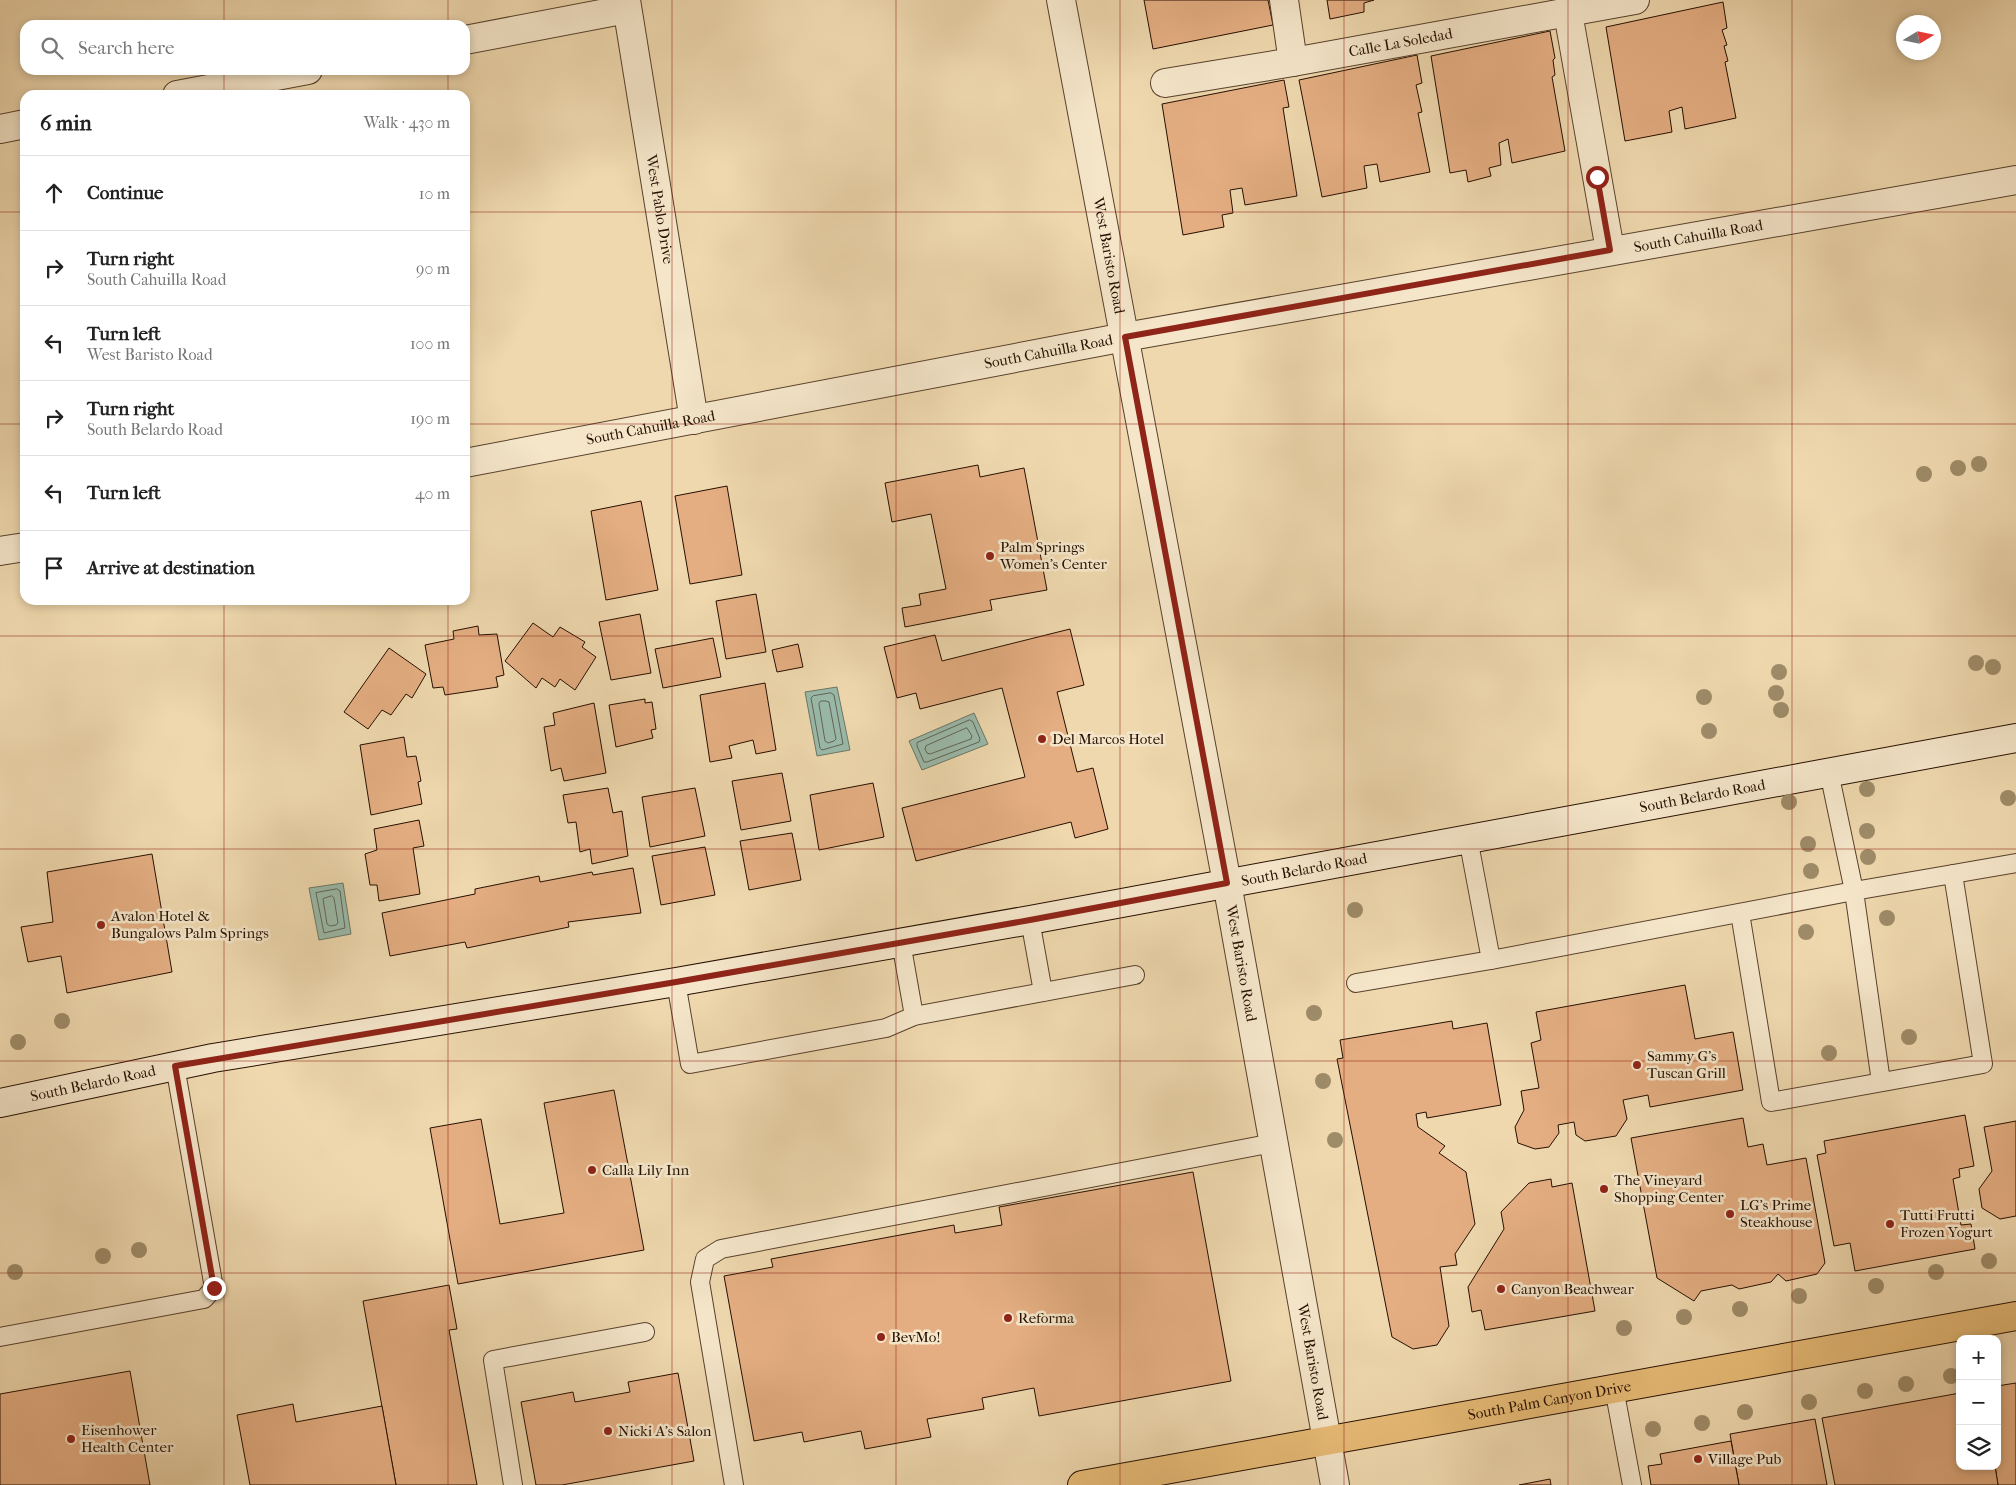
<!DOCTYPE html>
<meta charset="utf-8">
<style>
:root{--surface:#fff;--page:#f6f6f6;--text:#222;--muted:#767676;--line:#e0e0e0}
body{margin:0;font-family:"IM FELL French Canon",serif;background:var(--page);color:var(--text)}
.controls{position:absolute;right:15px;bottom:15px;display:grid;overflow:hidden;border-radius:10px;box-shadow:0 2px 8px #0003}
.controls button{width:45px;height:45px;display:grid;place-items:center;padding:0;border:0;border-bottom:1px solid var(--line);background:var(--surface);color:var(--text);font:25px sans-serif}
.compass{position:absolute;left:1896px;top:15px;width:45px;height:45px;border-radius:50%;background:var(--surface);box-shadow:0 2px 8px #0003;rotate:80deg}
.stop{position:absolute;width:15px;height:15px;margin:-11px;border:4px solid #8f2418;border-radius:50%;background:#fff}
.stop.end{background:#8f2418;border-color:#fff;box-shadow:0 1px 5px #0008}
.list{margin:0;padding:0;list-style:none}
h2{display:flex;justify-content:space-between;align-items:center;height:65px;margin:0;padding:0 20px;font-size:21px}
h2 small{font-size:16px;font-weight:400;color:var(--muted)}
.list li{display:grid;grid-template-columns:32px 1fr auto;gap:15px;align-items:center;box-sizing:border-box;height:75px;padding:0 20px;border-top:1px solid var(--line)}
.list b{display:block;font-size:19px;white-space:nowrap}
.list p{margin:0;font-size:16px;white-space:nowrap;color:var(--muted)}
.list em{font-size:16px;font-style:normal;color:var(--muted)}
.icon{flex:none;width:28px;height:28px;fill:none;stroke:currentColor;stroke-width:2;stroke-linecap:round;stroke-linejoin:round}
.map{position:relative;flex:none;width:2016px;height:1485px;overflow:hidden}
.search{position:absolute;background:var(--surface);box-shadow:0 2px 8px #0003;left:20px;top:20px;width:450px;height:55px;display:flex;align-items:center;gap:12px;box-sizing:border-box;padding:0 18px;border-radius:15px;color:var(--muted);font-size:19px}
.panel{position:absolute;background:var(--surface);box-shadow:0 2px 8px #0003;left:20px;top:90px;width:450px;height:515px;border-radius:15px}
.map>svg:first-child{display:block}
.water{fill:#9abaaa;stroke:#6c7666}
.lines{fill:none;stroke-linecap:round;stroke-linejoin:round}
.shore{stroke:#606455;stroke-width:1}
.building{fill:#e4ae82;stroke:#260f00}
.lane-casing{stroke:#58412c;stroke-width:20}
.street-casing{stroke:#58412c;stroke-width:30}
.secondary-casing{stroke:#260f00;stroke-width:30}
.primary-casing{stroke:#260f00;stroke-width:30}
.lane{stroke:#f5e6ca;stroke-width:18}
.street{stroke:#f5e6ca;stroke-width:28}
.secondary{stroke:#f5e6ca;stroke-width:28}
.primary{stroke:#e8bc77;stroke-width:28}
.tree{fill:#9e8b68}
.route{stroke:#8f2418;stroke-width:6}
.grid{fill:none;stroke:#8f2418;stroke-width:1;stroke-opacity:0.55}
.poi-dot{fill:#8f2418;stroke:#f5e6ca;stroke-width:2}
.labels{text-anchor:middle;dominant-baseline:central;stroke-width:5;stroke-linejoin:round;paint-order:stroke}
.street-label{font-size:15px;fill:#260f00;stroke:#f5e6ca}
.poi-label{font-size:15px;fill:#260f00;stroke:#f5e6ca;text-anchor:start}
</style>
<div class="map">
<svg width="2016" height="1485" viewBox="0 0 2016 1485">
<rect width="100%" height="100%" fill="#efd8ae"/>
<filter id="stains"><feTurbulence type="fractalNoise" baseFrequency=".004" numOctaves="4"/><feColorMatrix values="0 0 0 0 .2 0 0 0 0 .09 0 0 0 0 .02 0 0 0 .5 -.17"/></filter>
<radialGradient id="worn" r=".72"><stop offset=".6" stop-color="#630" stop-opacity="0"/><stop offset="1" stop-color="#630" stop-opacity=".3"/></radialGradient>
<g class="water">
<polygon points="837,687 850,750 817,756 805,692"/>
<polygon points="974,713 988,744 922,770 909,741"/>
<polygon points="343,883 351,934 319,940 309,888"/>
</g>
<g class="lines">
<g class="shore">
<polygon points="831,693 834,695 843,744 822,750 820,748 811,698 813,696"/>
<polygon points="821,701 826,701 829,702 836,739 834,741 828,743 825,741 819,704"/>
<polygon points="970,720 973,722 980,739 979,742 927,762 924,762 917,746 917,743"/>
<polygon points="967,728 972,736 971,739 930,754 927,753 925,749 926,746"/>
<polygon points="337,889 340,891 345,928 324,933 316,893"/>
<polygon points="332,896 334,898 338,923 336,925 330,926 327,924 323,899"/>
</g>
</g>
<g class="building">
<polygon points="1144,0 1268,0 1273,25 1153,49"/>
<polygon points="1327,0 1374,0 1364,3 1364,12 1330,19"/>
<polygon points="1723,2 1727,28 1722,30 1727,45 1724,46 1728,61 1725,62 1736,118 1685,129 1682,107 1669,111 1672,132 1625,141 1606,27"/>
<polygon points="1550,31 1555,58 1553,60 1555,75 1552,77 1565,151 1512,163 1508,139 1499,143 1501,165 1489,168 1491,176 1468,182 1466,170 1450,173 1431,56"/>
<polygon points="1417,55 1422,83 1416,85 1422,112 1418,113 1430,172 1380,182 1377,164 1364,166 1367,188 1322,197 1299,80"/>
<polygon points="1284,80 1289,107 1283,108 1297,196 1245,205 1242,188 1230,190 1233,213 1222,215 1224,227 1183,235 1162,104"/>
<polygon points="978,465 980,477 1024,468 1047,590 990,600 992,610 905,627 902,608 921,605 919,594 946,589 931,514 892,522 885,483"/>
<polygon points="727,486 742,575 690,584 675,496"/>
<polygon points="641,501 658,590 606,600 591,511"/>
<polygon points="756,594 766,652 726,659 716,601"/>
<polygon points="640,614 651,673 611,680 599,622"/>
<polygon points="533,623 553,637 560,627 585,642 582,647 596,657 575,690 560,679 555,687 542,678 536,688 505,661"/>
<polygon points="478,626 479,635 497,634 504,675 496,677 498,687 445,695 443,687 433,688 425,645 454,639 453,631"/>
<polygon points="1070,629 1084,685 1057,692 1077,772 1093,768 1108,829 1075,838 1071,822 916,861 902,808 1025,777 1002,688 920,709 916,693 897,698 884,647 935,635 942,661"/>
<polygon points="713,638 721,677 663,688 655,649"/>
<polygon points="798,644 803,667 777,672 772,650"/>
<polygon points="389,648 426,674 412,698 406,694 391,715 382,710 368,729 344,712"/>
<polygon points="765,683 776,750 756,754 753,740 729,746 732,758 710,762 700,695"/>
<polygon points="645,699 645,703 652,702 656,729 651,730 653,738 616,747 609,705"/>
<polygon points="594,703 606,773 564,781 561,768 551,771 544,727 555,725 553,713"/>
<polygon points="404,737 407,757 416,756 421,781 418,782 422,804 371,815 360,745"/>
<polygon points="782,773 791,821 741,830 732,781"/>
<polygon points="873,783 884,837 819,850 810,795"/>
<polygon points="608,788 613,813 622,811 628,856 592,864 590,849 580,852 576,822 568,823 563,795"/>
<polygon points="695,788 705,836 650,847 642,797"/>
<polygon points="419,820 424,846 413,848 420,894 379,901 377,885 370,885 365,854 377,850 374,829"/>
<polygon points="792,833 801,880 749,890 740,841"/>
<polygon points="705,847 715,895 661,905 652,856"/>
<polygon points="152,854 172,972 67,993 61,956 28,962 21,927 53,922 47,872"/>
<polygon points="633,868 641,913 568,922 569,927 467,948 465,942 390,956 382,913 475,894 475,889 539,876 540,882 592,872 593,875"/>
<polygon points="1685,985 1695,1039 1733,1032 1743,1090 1650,1107 1648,1095 1623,1100 1627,1119 1616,1136 1585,1141 1576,1135 1574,1122 1558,1125 1559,1133 1549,1147 1535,1149 1518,1143 1515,1127 1524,1110 1521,1091 1539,1088 1531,1043 1541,1040 1536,1012"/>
<polygon points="1452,1021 1453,1029 1487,1023 1501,1105 1427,1118 1426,1112 1416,1114 1418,1127 1445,1146 1439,1153 1466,1172 1475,1224 1455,1254 1457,1265 1440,1267 1449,1326 1437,1345 1413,1349 1392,1337 1337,1059 1343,1058 1340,1040"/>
<polygon points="614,1090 644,1250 458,1284 430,1128 481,1119 500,1224 564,1213 544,1103"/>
<polygon points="1965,1115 1974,1166 1959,1169 1960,1177 1953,1179 1961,1225 1971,1224 1975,1249 1855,1271 1850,1243 1834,1246 1817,1155 1826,1153 1824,1141"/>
<polygon points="1743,1118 1748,1147 1763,1144 1767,1165 1806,1158 1825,1263 1817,1274 1786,1281 1778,1274 1771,1282 1739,1289 1732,1285 1701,1291 1694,1301 1657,1278 1631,1138"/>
<polygon points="2016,1121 2016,1216 2000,1219 1982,1208 1979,1189 1992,1171 1984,1127"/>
<polygon points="1193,1172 1231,1381 1039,1416 1034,1388 982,1398 984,1409 927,1419 931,1437 865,1449 861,1431 804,1442 802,1432 754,1441 724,1276 773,1267 771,1259 954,1225 955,1233 1002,1225 999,1207"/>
<polygon points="1551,1179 1552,1187 1572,1183 1595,1311 1485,1330 1481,1310 1472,1312 1468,1287 1504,1229 1501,1212 1529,1183"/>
<polygon points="449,1285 457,1329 449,1330 477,1485 396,1485 363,1301"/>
<polygon points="130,1371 150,1485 0,1485 0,1394"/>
<polygon points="678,1373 694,1461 562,1485 536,1485 521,1402 573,1392 575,1402 630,1392 628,1382"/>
<polygon points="2016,1383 2016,1485 1998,1485 1995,1466 1997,1466 1997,1386"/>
<polygon points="1960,1393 1960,1466 1995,1466 1998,1485 1835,1485 1822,1418"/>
<polygon points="293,1404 296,1422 382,1406 396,1485 250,1485 237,1415"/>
<polygon points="1815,1419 1827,1485 1739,1485 1730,1434"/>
<polygon points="1731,1441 1739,1485 1651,1485 1648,1466 1662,1464 1660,1454"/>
<polygon points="1550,1479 1551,1485 1519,1485"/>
</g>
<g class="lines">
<defs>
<g id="lane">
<polyline points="1953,874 2016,863"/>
<polyline points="1740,913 1771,1102 1983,1064 1953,874 1854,891 1881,1082"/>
<polyline points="1030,920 1043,992"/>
<polyline points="901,942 914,1016"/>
<polyline points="1491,960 1854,891 1829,772"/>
<polyline points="676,982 690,1064 886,1028 914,1016 1135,975"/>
<polyline points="1356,983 1491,960 1468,838"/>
<polyline points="0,1337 204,1299 214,1288 175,1066"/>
<polyline points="1614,1388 1632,1485"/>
<polyline points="513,1485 493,1360 645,1332"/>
<polyline points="734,1485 700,1282 705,1259 721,1249 1273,1143"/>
</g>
<g id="street">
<path id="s1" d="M626,0L694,420"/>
<path id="s2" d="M1061,0L1227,883L1335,1485"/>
<polyline points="1284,0 1293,62"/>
<polyline points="1568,13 1610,250"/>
<polyline points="465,40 627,9"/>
<path id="s3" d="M1165,83L1293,62L1635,0"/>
<polyline points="177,95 308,70"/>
<polyline points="0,129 25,124"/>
<path id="s4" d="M465,463L1125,337L2016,180"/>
<polyline points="0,551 25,547"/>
</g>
<g id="secondary">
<path id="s5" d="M0,1103L213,1058L676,982L1030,920L2016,738"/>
</g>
<g id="primary">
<path id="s6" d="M1082,1485L2016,1316"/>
</g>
</defs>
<use href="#lane" class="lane-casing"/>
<use href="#street" class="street-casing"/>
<use href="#secondary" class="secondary-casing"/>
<use href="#primary" class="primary-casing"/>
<use href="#lane" class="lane"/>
<use href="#street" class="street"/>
<use href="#secondary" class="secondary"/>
<use href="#primary" class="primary"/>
</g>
<g class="tree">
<circle cx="1979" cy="464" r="8"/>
<circle cx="1958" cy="468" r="8"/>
<circle cx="1924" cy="474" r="8"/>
<circle cx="1976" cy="663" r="8"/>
<circle cx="1993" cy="667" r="8"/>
<circle cx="1779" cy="672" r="8"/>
<circle cx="1776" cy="693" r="8"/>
<circle cx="1704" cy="697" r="8"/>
<circle cx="1781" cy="710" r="8"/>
<circle cx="1709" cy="731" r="8"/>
<circle cx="1867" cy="789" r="8"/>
<circle cx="2008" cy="798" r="8"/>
<circle cx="1789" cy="802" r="8"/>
<circle cx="1867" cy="831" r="8"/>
<circle cx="1808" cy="844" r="8"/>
<circle cx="1868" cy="857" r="8"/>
<circle cx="1811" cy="871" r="8"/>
<circle cx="1355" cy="910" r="8"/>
<circle cx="1887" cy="918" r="8"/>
<circle cx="1806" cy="932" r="8"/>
<circle cx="1314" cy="1013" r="8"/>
<circle cx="62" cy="1021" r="8"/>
<circle cx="1909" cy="1037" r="8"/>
<circle cx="18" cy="1042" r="8"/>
<circle cx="1829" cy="1053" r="8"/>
<circle cx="1323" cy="1081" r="8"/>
<circle cx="1335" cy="1140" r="8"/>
<circle cx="139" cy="1250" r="8"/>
<circle cx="103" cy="1256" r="8"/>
<circle cx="1989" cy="1261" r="8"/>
<circle cx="15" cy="1272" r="8"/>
<circle cx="1936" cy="1272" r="8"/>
<circle cx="1876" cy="1286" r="8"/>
<circle cx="1799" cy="1296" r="8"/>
<circle cx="1740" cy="1309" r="8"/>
<circle cx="1684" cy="1317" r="8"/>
<circle cx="1624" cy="1328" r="8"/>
<circle cx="1951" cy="1376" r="8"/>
<circle cx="1906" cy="1384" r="8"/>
<circle cx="1865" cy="1391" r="8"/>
<circle cx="1809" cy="1402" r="8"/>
<circle cx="1745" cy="1412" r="8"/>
<circle cx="1702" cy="1423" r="8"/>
<circle cx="1653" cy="1429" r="8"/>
</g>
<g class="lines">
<polyline class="route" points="214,1288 175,1066 676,982 1030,920 1227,883 1125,337 1610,250 1597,177"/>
</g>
<path class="grid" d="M224,0V25M448,0V25M672,0V1485M896,0V1485M1120,0V1485M1344,0V1485M1568,0V1485M1792,0V1485M224,70V95M448,70V95M0,212H25M465,212H2016M0,424H25M465,424H2016M224,600V1485M448,600V1485M0,636H2016M0,849H2016M0,1061H2016M0,1273H2016"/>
<g class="poi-dot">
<circle cx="990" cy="556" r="5"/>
<circle cx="1042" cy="739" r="5"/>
<circle cx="101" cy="925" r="5"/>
<circle cx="1637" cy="1065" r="5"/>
<circle cx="592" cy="1170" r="5"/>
<circle cx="1604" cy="1189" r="5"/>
<circle cx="1730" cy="1214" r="5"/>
<circle cx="1890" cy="1224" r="5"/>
<circle cx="1501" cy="1289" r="5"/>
<circle cx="1008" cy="1318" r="5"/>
<circle cx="881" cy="1337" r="5"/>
<circle cx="608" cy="1431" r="5"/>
<circle cx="71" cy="1439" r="5"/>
<circle cx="1698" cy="1459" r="5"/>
</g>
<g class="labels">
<g class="street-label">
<text stroke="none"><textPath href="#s3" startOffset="239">Calle La Soledad</textPath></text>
<text stroke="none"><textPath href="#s1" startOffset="212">West Pablo Drive</textPath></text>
<text stroke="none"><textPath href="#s4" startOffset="1254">South Cahuilla Road</textPath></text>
<text stroke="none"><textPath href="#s2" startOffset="260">West Baristo Road</textPath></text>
<text stroke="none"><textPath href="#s4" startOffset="594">South Cahuilla Road</textPath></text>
<text stroke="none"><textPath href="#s4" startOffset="189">South Cahuilla Road</textPath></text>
<text stroke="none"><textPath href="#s5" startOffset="1730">South Belardo Road</textPath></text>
<text stroke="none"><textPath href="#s5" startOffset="1325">South Belardo Road</textPath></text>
<text stroke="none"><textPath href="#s2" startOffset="980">West Baristo Road</textPath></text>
<text stroke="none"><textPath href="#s5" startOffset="95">South Belardo Road</textPath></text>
<text stroke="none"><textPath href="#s2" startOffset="1385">West Baristo Road</textPath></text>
<text stroke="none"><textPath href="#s6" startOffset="475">South Palm Canyon Drive</textPath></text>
</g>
<g class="poi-label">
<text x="1000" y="547">Palm Springs<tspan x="1000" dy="17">Women's Center</tspan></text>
<text x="1052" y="739">Del Marcos Hotel</text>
<text x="111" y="916">Avalon Hotel &amp;<tspan x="111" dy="17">Bungalows Palm Springs</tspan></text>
<text x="1647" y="1056">Sammy G's<tspan x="1647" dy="17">Tuscan Grill</tspan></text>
<text x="602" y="1170">Calla Lily Inn</text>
<text x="1614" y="1180">The Vineyard<tspan x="1614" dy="17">Shopping Center</tspan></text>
<text x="1740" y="1205">LG's Prime<tspan x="1740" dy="17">Steakhouse</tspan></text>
<text x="1900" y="1215">Tutti Frutti<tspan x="1900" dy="17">Frozen Yogurt</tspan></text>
<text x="1511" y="1289">Canyon Beachwear</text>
<text x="1018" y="1318">Reforma</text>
<text x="891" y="1337">BevMo!</text>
<text x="81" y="1430">Eisenhower<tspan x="81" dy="17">Health Center</tspan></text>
<text x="618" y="1431">Nicki A's Salon</text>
<text x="1708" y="1459">Village Pub</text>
</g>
</g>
<rect width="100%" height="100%" filter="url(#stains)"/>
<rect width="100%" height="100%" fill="url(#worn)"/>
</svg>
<div class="controls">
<button>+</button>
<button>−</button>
<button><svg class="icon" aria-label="layers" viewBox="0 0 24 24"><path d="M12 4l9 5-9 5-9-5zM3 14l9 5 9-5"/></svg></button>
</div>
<svg class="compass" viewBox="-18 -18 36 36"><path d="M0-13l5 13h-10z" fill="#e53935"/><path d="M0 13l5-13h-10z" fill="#767676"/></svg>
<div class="stop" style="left:1597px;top:177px"></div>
<div class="stop end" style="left:214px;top:1288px"></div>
<div class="search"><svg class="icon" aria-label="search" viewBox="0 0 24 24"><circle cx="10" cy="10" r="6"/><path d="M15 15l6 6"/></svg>Search here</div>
<section class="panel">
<h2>6 min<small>Walk · 430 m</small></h2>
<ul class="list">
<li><svg class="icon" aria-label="ahead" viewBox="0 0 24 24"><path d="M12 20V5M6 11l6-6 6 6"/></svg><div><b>Continue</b></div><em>10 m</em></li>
<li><svg class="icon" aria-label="right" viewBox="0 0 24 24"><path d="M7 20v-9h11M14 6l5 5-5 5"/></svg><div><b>Turn right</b><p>South Cahuilla Road</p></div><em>90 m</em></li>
<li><svg class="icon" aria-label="left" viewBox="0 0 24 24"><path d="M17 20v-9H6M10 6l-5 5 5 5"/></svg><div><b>Turn left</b><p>West Baristo Road</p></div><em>100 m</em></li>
<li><svg class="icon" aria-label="right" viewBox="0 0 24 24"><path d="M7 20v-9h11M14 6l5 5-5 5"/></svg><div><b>Turn right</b><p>South Belardo Road</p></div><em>190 m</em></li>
<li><svg class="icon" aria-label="left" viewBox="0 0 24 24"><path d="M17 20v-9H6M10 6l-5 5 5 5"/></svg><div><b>Turn left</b></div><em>40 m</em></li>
<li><svg class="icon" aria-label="arrive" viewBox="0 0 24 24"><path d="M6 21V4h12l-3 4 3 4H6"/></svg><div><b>Arrive at destination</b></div></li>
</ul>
</section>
</div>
